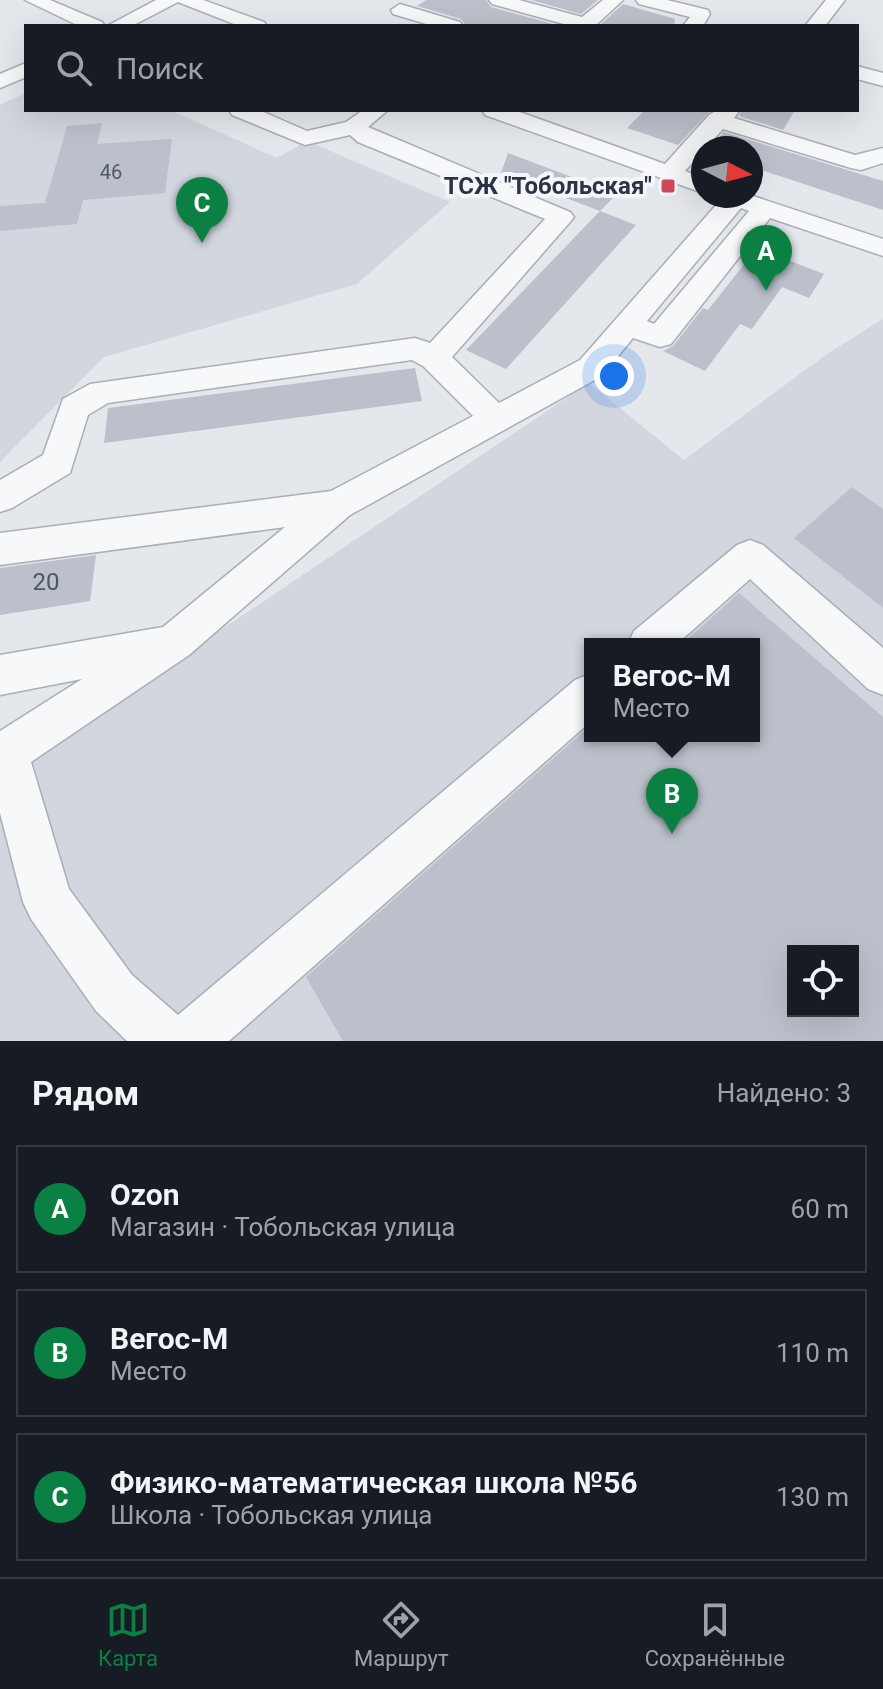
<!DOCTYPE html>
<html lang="ru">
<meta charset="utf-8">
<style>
:root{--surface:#171b24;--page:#20242c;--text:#f1f3f6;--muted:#9ea1a6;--line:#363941;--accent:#0b8043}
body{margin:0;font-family:Roboto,sans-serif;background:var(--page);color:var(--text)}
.controls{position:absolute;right:24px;bottom:24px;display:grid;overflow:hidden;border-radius:0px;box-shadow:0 8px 32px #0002}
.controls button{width:72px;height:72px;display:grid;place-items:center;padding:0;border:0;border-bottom:2px solid var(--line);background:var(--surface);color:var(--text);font:40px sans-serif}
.compass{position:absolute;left:691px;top:136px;width:72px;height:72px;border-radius:50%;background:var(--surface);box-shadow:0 8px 32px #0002;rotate:96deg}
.you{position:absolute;left:614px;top:376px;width:28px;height:28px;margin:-20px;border:6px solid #fff;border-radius:50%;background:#1a73e8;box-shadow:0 0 0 12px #1a73e833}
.badge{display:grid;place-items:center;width:52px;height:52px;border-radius:50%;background:var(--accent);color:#fff;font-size:26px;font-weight:700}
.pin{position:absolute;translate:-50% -66px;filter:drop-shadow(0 2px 4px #0008)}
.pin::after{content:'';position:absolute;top:42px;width:28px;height:24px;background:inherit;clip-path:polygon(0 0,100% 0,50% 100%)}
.popup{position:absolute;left:584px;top:638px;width:176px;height:104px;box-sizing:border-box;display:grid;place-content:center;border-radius:0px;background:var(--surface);filter:drop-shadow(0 2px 6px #0005);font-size:26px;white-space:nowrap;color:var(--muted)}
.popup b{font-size:30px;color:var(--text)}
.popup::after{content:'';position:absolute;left:50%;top:100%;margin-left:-16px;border:16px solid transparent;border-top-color:var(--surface)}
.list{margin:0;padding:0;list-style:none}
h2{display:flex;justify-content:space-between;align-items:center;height:104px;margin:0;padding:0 32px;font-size:34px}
h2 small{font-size:26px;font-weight:400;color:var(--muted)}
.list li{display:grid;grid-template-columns:52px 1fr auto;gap:24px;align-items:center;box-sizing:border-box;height:128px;margin:0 16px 16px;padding:0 16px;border:2px solid var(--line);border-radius:0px}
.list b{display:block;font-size:30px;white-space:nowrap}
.list p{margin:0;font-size:26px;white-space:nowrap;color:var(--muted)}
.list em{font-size:26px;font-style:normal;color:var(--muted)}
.icon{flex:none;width:44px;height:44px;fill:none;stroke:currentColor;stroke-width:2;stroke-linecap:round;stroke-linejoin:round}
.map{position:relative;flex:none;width:883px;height:1041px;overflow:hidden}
.search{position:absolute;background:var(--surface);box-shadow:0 8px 32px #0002;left:24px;right:24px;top:24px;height:88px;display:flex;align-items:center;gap:20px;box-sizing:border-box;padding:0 28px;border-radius:0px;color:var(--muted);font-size:30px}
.sheet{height:536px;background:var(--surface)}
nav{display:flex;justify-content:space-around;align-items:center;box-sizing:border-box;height:112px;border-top:2px solid var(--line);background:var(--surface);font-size:22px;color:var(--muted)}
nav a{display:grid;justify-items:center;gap:4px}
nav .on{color:var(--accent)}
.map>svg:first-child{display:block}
.built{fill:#d2d6de;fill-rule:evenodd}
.building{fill:#bbc0ca;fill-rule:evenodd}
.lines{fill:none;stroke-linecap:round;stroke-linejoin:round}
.minor-casing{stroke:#a9aeb7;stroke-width:3}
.minor{fill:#f7f8fa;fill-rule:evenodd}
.poi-dot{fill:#d1495b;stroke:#f4f6f9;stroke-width:3}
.labels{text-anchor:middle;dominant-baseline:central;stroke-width:8;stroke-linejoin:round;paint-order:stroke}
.far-number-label{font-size:20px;fill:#4f5766}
.far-poi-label{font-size:24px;font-weight:bold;fill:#2b3445;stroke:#f4f6f9;text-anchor:end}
.number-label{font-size:24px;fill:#4f5766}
</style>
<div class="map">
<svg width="883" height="1041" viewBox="0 0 883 1041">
<rect width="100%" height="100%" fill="#e4e7ec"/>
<g class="built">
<polygon points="26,93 26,110 170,110 277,158 307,141 450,202 357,284 104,357 0,462 0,105"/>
<path d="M883,319V1041H0V778L589,383L684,460L824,356ZM590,644H754V736H590ZM793,951H853V1011H793Z"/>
</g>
<g class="building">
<polygon points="426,0 486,0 491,7 560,26 466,26 461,19 417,6"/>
<polygon points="531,0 598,0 581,14"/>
<polygon points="623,4 675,19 674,26 599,26"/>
<polygon points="645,110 711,110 678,145 627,128"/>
<polygon points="743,110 795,110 783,130 739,116"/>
<polygon points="102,123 97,144 172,139 165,193 83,200 77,224 0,231 0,206 45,203 67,126"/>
<polygon points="724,132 883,181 883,210 758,169 751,180 751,148 710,148"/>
<polygon points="508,153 617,194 600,211 501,173"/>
<polygon points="600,211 636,225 506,369 466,350"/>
<polygon points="757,248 824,274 809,298 782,287 752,329 740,324 705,371 663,351 673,346 703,308 708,310"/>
<polygon points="415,368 422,401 104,443 108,408"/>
<polygon points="852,487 883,509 883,608 794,538"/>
<polygon points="96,555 90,601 0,615 0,568"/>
<path d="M739,593L883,717V1041H343L306,977L590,726V736H754V644H682ZM793,951H853V1011H793Z"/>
</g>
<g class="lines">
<defs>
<g id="minor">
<polygon points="25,0 50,0 102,22 105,26 79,26"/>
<polygon points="156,0 203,0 264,22 267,26 239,26 178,2 132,26 107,26"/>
<polygon points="489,0 519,0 582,17 603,0 623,0 595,26 571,26 492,4"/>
<polygon points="636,0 667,0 708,10 710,14 703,26 683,26 690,17 639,4"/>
<polygon points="826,0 845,0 825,26 805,26"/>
<polygon points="400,4 460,22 463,26 433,26 393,14 391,10"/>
<polygon points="26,63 26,77 0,88 0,74"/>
<polygon points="857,66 883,73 883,86 857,79"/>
<path d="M229,110H259L307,131L346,122L363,110H388L368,127L570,212L574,217L570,222L452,357L499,403L580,360L724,196H753L883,239V256L770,218L671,344L660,347L633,338L602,376L350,515L189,655L31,762L69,889L132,975L178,1015L575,680L590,674V722L229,1041H127L96,1011L31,919L23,902L0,813V731L82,679L0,695V655L163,627L285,527L0,565V533L331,491L473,416L423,366L412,360L108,403L88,415L70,473L12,508L0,512V480L43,455L63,399L90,384L415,338L430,343L545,219L358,142L350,135L305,145L232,115ZM741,208L749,211L654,324L647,321Z"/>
<polygon points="482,110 514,110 665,164 709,115 717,110 740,110 734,118 855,155 883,148 883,163 861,170 851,168 723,129 685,171 703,178 703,193 485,115"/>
<polygon points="750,540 763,545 883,648 883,695 868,689 750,579 677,644 628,644 634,631 737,545"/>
</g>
</defs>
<use href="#minor" class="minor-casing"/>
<use href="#minor" class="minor"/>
</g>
<rect class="poi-dot" x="660" y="178" width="16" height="16" rx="4"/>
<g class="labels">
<g class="far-number-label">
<text x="111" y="172">46</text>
</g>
<g class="far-poi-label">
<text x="652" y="186">ТСЖ "Тобольская"</text>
</g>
<g class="number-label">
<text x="46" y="582">20</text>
</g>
</g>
</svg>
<div class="controls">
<button><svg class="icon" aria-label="locate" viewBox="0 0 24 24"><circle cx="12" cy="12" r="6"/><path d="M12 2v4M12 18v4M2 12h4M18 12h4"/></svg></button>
</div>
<svg class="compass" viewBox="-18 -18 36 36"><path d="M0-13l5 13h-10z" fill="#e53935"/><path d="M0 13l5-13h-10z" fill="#9ea1a6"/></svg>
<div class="you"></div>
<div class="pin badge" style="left:766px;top:291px">A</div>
<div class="pin badge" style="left:672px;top:834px">B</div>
<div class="popup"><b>Вегос-М</b>Место</div>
<div class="pin badge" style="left:202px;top:243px">C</div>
<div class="search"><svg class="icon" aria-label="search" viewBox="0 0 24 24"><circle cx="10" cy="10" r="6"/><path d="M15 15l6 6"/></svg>Поиск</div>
</div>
<section class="sheet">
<h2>Рядом<small>Найдено: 3</small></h2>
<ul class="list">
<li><span class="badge">A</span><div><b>Ozon</b><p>Магазин · Тобольская улица</p></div><em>60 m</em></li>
<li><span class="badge">B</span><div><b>Вегос-М</b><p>Место</p></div><em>110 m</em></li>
<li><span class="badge">C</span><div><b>Физико-математическая школа №56</b><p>Школа · Тобольская улица</p></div><em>130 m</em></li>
</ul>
</section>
<nav>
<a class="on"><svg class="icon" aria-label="map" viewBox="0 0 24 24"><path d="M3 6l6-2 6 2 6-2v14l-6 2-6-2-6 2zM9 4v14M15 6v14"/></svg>Карта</a>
<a><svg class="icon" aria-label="directions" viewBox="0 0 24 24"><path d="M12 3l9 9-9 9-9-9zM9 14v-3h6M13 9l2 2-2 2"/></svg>Маршрут</a>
<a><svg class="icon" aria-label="saved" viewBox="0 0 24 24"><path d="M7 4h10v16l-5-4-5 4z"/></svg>Сохранённые</a>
</nav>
